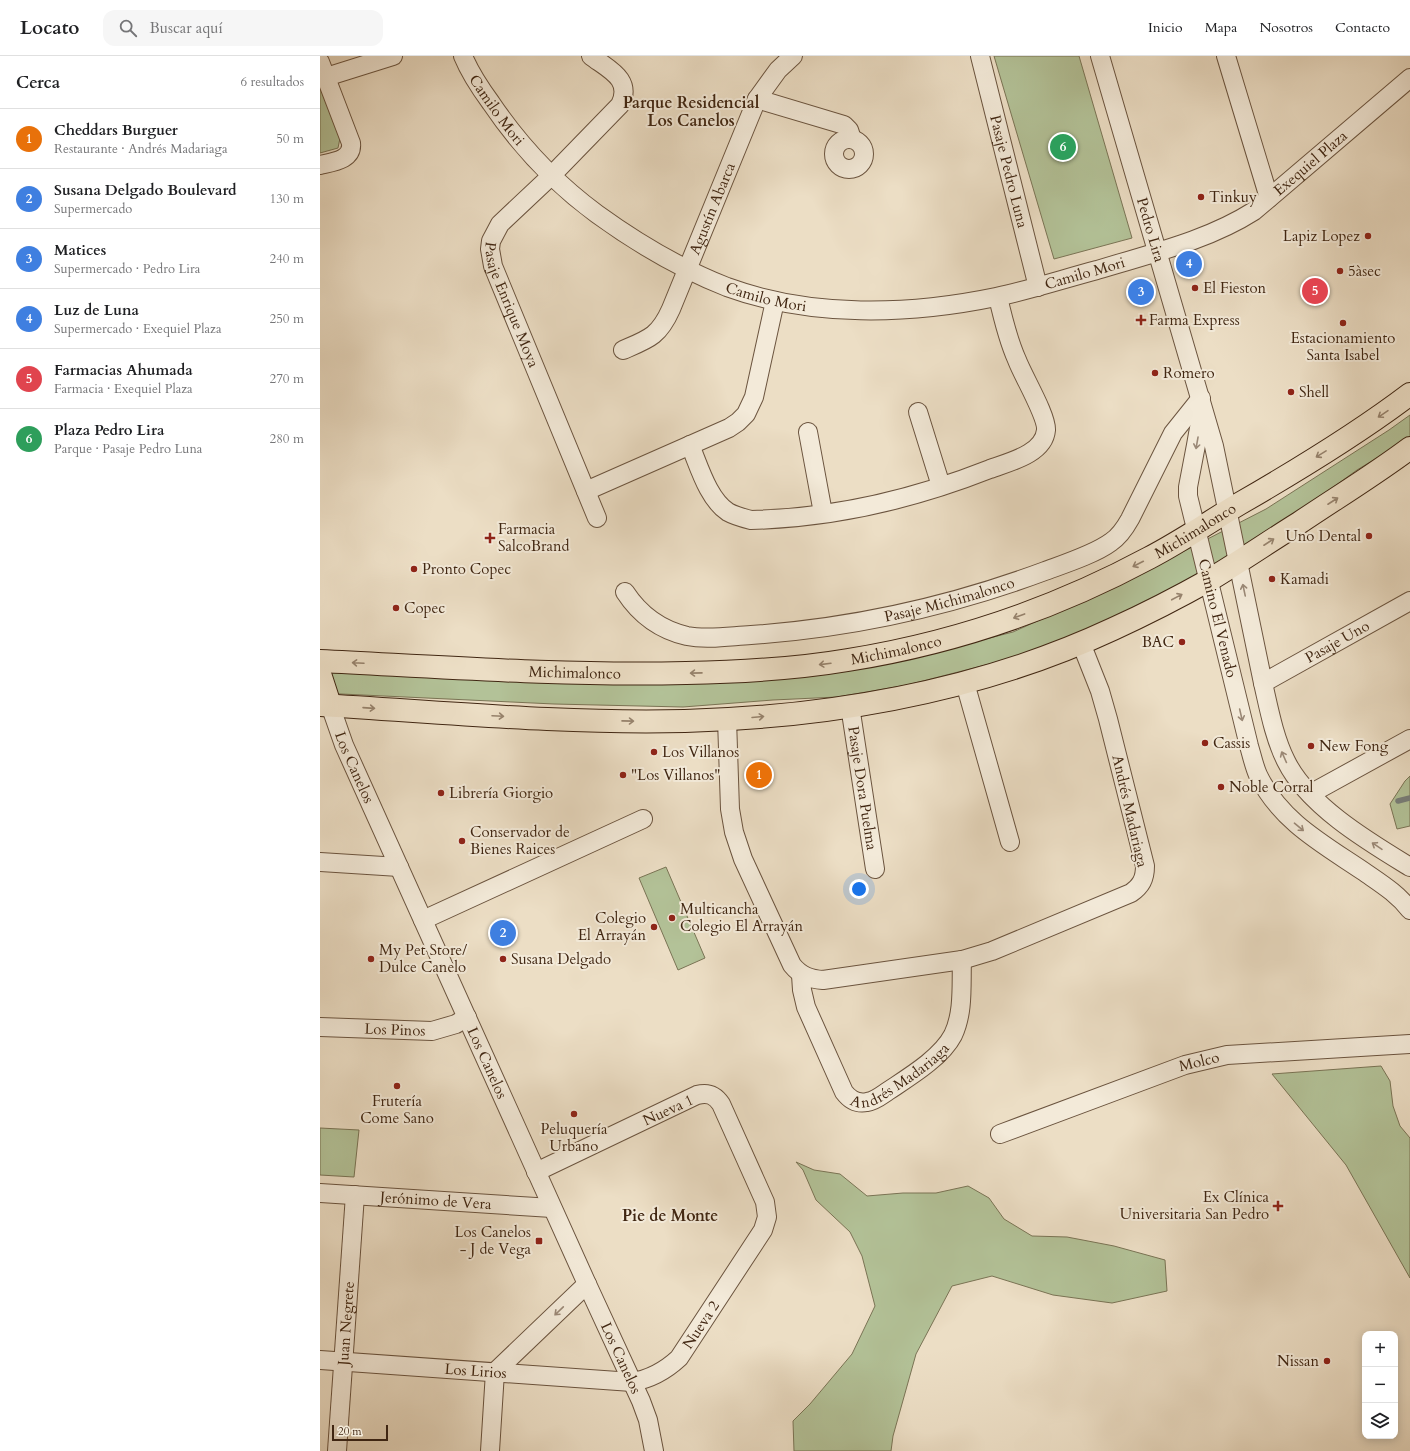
<!DOCTYPE html>
<html lang="es">
<meta charset="utf-8">
<style>
:root{--surface:#fff;--page:#f6f6f6;--text:#202124;--muted:#757577;--line:#e0e0e0;--accent:#0f766e}
body{margin:0;font-family:Cardo,serif;background:var(--page);color:var(--text)}
.controls{position:absolute;right:12px;bottom:12px;display:grid;overflow:hidden;border-radius:8px;box-shadow:0 2px 10px #0003}
.controls button{width:36px;height:36px;display:grid;place-items:center;padding:0;border:0;border-bottom:1px solid var(--line);background:var(--surface);color:var(--text);font:20px sans-serif}
.scale{position:absolute;left:12px;bottom:10px;width:56px;box-sizing:border-box;padding-left:4px;border:2px solid #402612;border-top:0;font-size:11px;line-height:14px;white-space:nowrap;color:#402612;-webkit-text-stroke:3px #f3ead9;paint-order:stroke}
.you{position:absolute;left:539px;top:833px;width:14px;height:14px;margin:-10px;border:3px solid #fff;border-radius:50%;background:#1a73e8;box-shadow:0 0 0 6px #1a73e833}
.badge{display:grid;place-items:center;width:26px;height:26px;border-radius:50%;background:var(--accent);color:#fff;font-size:13px;font-weight:700}
.pin{position:absolute;translate:-50% -50%;border:2px solid #fff;box-shadow:0 1px 4px #0006}
.list{margin:0;padding:0;list-style:none}
h2{display:flex;justify-content:space-between;align-items:center;height:52px;margin:0;padding:0 16px;font-size:17px}
h2 small{font-size:13px;font-weight:400;color:var(--muted)}
.list li{display:grid;grid-template-columns:26px 1fr auto;gap:12px;align-items:center;box-sizing:border-box;height:60px;padding:0 16px;border-top:1px solid var(--line)}
.list b{display:block;font-size:15px;white-space:nowrap}
.list p{margin:0;font-size:13px;white-space:nowrap;color:var(--muted)}
.list em{font-size:13px;font-style:normal;color:var(--muted)}
.icon{flex:none;width:22px;height:22px;fill:none;stroke:currentColor;stroke-width:2;stroke-linecap:round;stroke-linejoin:round}
.map{position:relative;flex:none;width:1090px;height:1395px;overflow:hidden}
header{display:flex;align-items:center;gap:24px;box-sizing:border-box;height:56px;padding:0 20px;background:var(--surface);border-bottom:1px solid var(--line)}
header strong{font-size:19px}
nav{display:flex;gap:22px;margin-inline-start:auto;font-size:14px}
.search{width:280px;height:36px;background:var(--page);display:flex;align-items:center;gap:10px;box-sizing:border-box;padding:0 14px;border-radius:12px;color:var(--muted);font-size:15px}
main{display:flex}
aside{flex:1;background:var(--surface)}
.map>svg:first-child{display:block}
.green{fill:#b3c298;stroke:#7a7455}
.lines{fill:none;stroke-linecap:round;stroke-linejoin:round}
.stream{stroke:#787e7a;stroke-width:5.5}
.minor-casing{stroke:#6b543f;stroke-width:20}
.major-casing{stroke:#402612;stroke-width:24}
.minor{stroke:#f3ead9;stroke-width:18}
.major{stroke:#ecdec5;stroke-width:22}
.oneway{stroke:#96826c}
.oneway2{stroke:#9a8876}
.poi-dot{fill:#8f2418;stroke:#f3ead9;stroke-width:1.5}
.labels{text-anchor:middle;dominant-baseline:central;stroke-width:4;stroke-linejoin:round;paint-order:stroke}
.street-label{font-size:15px;fill:#402612;stroke:#f3ead9}
.poi-label{font-size:15px;fill:#402612;stroke:#f3ead9;text-anchor:start}
.neighbourhood-label{font-size:16px;font-weight:bold;fill:#402612;stroke:#f3ead9}
</style>
<header>
<strong>Locato</strong>
<div class="search"><svg class="icon" aria-label="search" viewBox="0 0 24 24"><circle cx="10" cy="10" r="6"/><path d="M15 15l6 6"/></svg>Buscar aquí</div>
<nav><a>Inicio</a><a>Mapa</a><a>Nosotros</a><a>Contacto</a></nav>
</header>
<main>
<aside>
<h2>Cerca<small>6 resultados</small></h2>
<ul class="list">
<li><span class="badge" style="background:#e8710a">1</span><div><b>Cheddars Burguer</b><p>Restaurante · Andrés Madariaga</p></div><em>50 m</em></li>
<li><span class="badge" style="background:#3f7fe0">2</span><div><b>Susana Delgado Boulevard</b><p>Supermercado</p></div><em>130 m</em></li>
<li><span class="badge" style="background:#3f7fe0">3</span><div><b>Matices</b><p>Supermercado · Pedro Lira</p></div><em>240 m</em></li>
<li><span class="badge" style="background:#3f7fe0">4</span><div><b>Luz de Luna</b><p>Supermercado · Exequiel Plaza</p></div><em>250 m</em></li>
<li><span class="badge" style="background:#e0444e">5</span><div><b>Farmacias Ahumada</b><p>Farmacia · Exequiel Plaza</p></div><em>270 m</em></li>
<li><span class="badge" style="background:#2e9e5b">6</span><div><b>Plaza Pedro Lira</b><p>Parque · Pasaje Pedro Luna</p></div><em>280 m</em></li>
</ul>
</aside>
<div class="map">
<svg width="1090" height="1395" viewBox="0 0 1090 1395">
<rect width="100%" height="100%" fill="#ecdec5"/>
<filter id="stains"><feTurbulence type="fractalNoise" baseFrequency=".005" numOctaves="4"/><feColorMatrix values="0 0 0 0 .2 0 0 0 0 .09 0 0 0 0 .02 0 0 0 .5 -.17"/></filter>
<radialGradient id="worn" r=".72"><stop offset=".6" stop-color="#630" stop-opacity="0"/><stop offset="1" stop-color="#630" stop-opacity=".3"/></radialGradient>
<g class="green">
<polygon points="674,0 759,0 812,182 734,203"/>
<polygon points="0,31 20,82 18,92 0,97"/>
<polygon points="1090,359 1090,380 1088,383 1037,414 950,477 797,564 697,601 587,629 517,641 453,644 363,651 234,648 0,637 0,614 225,623 630,592 693,576 757,547 870,492 946,453 1069,374"/>
<polygon points="1090,720 1090,770 1077,773 1070,748 1085,725"/>
<polygon points="346,811 385,902 358,914 319,822"/>
<polygon points="1061,1010 1070,1025 1073,1050 1080,1070 1090,1082 1090,1222 1026,1109 952,1018"/>
<polygon points="0,1072 39,1074 34,1121 0,1119"/>
<polygon points="476,1106 494,1114 520,1118 547,1140 583,1137 616,1137 648,1130 669,1142 684,1163 712,1180 747,1181 794,1190 845,1204 847,1235 792,1247 733,1239 672,1220 632,1230 596,1298 573,1380 571,1395 474,1395 473,1365 490,1348 532,1298 555,1250 542,1200 530,1176 496,1144 483,1114"/>
</g>
<g class="lines">
<polyline class="stream" points="1078,745 1090,742"/>
<defs>
<g id="minor">
<path id="s1" d="M143,0C150,17 160,32 171,47C200,90 235,127 277,158C317,187 361,213 407,231C492,262 589,259 676,241C710,234 743,223 777,214C829,198 887,185 934,155L1090,22"/>
<path id="s2" d="M271,0C288,13 313,23 300,49L231,120L180,168L171,185L170,193L173,210L277,462"/>
<path id="s3" d="M660,0L718,231"/>
<path id="s4" d="M780,0L894,390L943,627C949,653 954,681 966,705C988,750 1049,786 1090,811"/>
<polyline points="906,0 949,142"/>
<path d="M0,6L31,87C33,104 13,106 0,109"/>
<polyline points="6,21 73,0"/>
<polyline points="437,43 524,69 529,74 532,83"/>
<circle cx="529" cy="98" r="15"/>
<path id="s5" d="M303,294C329,283 339,280 351,253L437,43L458,14L473,0"/>
<path id="s6" d="M882,355L876,389L868,431V440L929,690C932,700 934,710 938,719C960,765 1003,788 1043,815C1060,827 1077,837 1090,854"/>
<polyline points="598,356 621,430"/>
<polyline points="488,376 503,457"/>
<path d="M370,389C379,410 388,443 408,456C415,460 423,462 431,464C513,462 594,443 670,413C689,406 724,398 726,374C727,360 703,320 697,304C688,284 683,263 678,241"/>
<polyline points="266,435 409,372 418,366 426,358 434,341 455,245"/>
<path id="s7" d="M305,536C320,559 341,574 367,580C387,584 411,580 431,579C531,572 631,550 725,515C744,508 775,498 791,486C800,480 805,472 810,463L853,377L881,342"/>
<polyline points="645,627 690,786"/>
<path id="s8" d="M943,627L1090,545"/>
<path id="s9" d="M10,649L24,689L267,1228L321,1345L328,1364L334,1395"/>
<path id="s10" d="M530,650L555,813"/>
<path d="M407,663L410,753L414,776L423,803L472,909C481,920 490,923 503,924L642,904L672,895L811,837C821,830 825,823 825,810L788,663L780,635L761,587"/>
<polyline points="990,738 1090,683"/>
<polyline points="0,806 79,811"/>
<polyline points="103,864 323,763"/>
<path id="s11" d="M481,919L482,934L486,951L524,1036C530,1044 537,1048 547,1046C555,1045 562,1039 568,1035C589,1021 621,1002 633,979C644,956 641,928 642,904"/>
<path id="s12" d="M0,971L112,975L136,968L147,961"/>
<path id="s13" d="M680,1078L865,1009L907,999L1090,988"/>
<path id="s14" d="M0,1137L232,1152"/>
<path id="s15" d="M0,1304L312,1326C331,1323 345,1315 359,1302L443,1174L447,1161L445,1146L401,1048C395,1039 388,1036 377,1039L216,1116"/>
<path id="s16" d="M17,1395L35,1139"/>
<polyline points="170,1395 175,1316 267,1228"/>
</g>
<g id="major">
<path id="s17" d="M0,605C122,611 244,620 366,617C420,616 475,613 528,604C635,587 734,553 829,502C860,486 889,466 919,448C978,414 1036,379 1090,338"/>
<polyline points="0,618 10,649"/>
<path d="M0,649C121,656 243,668 365,665C511,661 660,635 793,573C826,558 859,541 891,523C921,505 950,485 979,467C1016,442 1054,419 1090,392"/>
</g>
</defs>
<use href="#minor" class="minor-casing"/>
<use href="#major" class="major-casing"/>
<use href="#minor" class="minor"/>
<use href="#major" class="major"/>
</g>
<defs><path id="oneway-shaft" d="M-6 0H5M1.5-3L5.5 0L1.5 3" fill="none" stroke-width="1.6" stroke-linecap="round" stroke-linejoin="round"/></defs>
<g class="oneway">
<use href="#oneway-shaft" transform="translate(1063 358) rotate(146)"/>
<use href="#oneway-shaft" transform="translate(1001 398) rotate(148)"/>
<use href="#oneway-shaft" transform="translate(1013 445) rotate(-33)"/>
<use href="#oneway-shaft" transform="translate(949 486) rotate(-33)"/>
<use href="#oneway-shaft" transform="translate(818 508) rotate(153)"/>
<use href="#oneway-shaft" transform="translate(857 541) rotate(-28)"/>
<use href="#oneway-shaft" transform="translate(699 560) rotate(160)"/>
<use href="#oneway-shaft" transform="translate(38 607) rotate(-177)"/>
<use href="#oneway-shaft" transform="translate(505 608) rotate(173)"/>
<use href="#oneway-shaft" transform="translate(376 617) rotate(179)"/>
<use href="#oneway-shaft" transform="translate(49 652) rotate(4)"/>
<use href="#oneway-shaft" transform="translate(178 660) rotate(3)"/>
<use href="#oneway-shaft" transform="translate(438 661) rotate(-5)"/>
<use href="#oneway-shaft" transform="translate(308 665) rotate(1)"/>
</g>
<g class="oneway2">
<use href="#oneway-shaft" transform="translate(877 387) rotate(100)"/>
<use href="#oneway-shaft" transform="translate(924 534) rotate(-102)"/>
<use href="#oneway-shaft" transform="translate(921 659) rotate(77)"/>
<use href="#oneway-shaft" transform="translate(964 701) rotate(-114)"/>
<use href="#oneway-shaft" transform="translate(979 771) rotate(40)"/>
<use href="#oneway-shaft" transform="translate(1057 790) rotate(-146)"/>
<use href="#oneway-shaft" transform="translate(239 1255) rotate(136)"/>
</g>
<g class="poi-dot">
<circle cx="881" cy="141" r="4"/>
<circle cx="1048" cy="180" r="4"/>
<circle cx="1020" cy="215" r="4"/>
<circle cx="875" cy="232" r="4"/>
<path d="M819 258h4v4h4v4h-4v4h-4v-4h-4v-4h4z"/>
<circle cx="1023" cy="267" r="4"/>
<circle cx="835" cy="317" r="4"/>
<circle cx="971" cy="336" r="4"/>
<circle cx="1049" cy="480" r="4"/>
<path d="M168 476h4v4h4v4h-4v4h-4v-4h-4v-4h4z"/>
<circle cx="94" cy="513" r="4"/>
<circle cx="952" cy="523" r="4"/>
<circle cx="76" cy="552" r="4"/>
<circle cx="862" cy="586" r="4"/>
<circle cx="885" cy="687" r="4"/>
<circle cx="991" cy="690" r="4"/>
<circle cx="334" cy="696" r="4"/>
<circle cx="303" cy="719" r="4"/>
<circle cx="901" cy="731" r="4"/>
<circle cx="121" cy="737" r="4"/>
<circle cx="142" cy="785" r="4"/>
<circle cx="352" cy="862" r="4"/>
<circle cx="334" cy="871" r="4"/>
<circle cx="51" cy="903" r="4"/>
<circle cx="183" cy="903" r="4"/>
<circle cx="77" cy="1030" r="4"/>
<circle cx="254" cy="1058" r="4"/>
<path d="M956 1144h4v4h4v4h-4v4h-4v-4h-4v-4h4z"/>
<rect x="215" y="1181" width="8" height="8" rx="2"/>
<circle cx="1007" cy="1305" r="4"/>
</g>
<g class="labels">
<g class="street-label">
<text stroke="none"><textPath href="#s1" startOffset="64">Camilo Mori</textPath></text>
<text stroke="none"><textPath href="#s1" startOffset="978">Exequiel Plaza</textPath></text>
<text stroke="none"><textPath href="#s3" startOffset="119">Pasaje Pedro Luna</textPath></text>
<text stroke="none"><textPath href="#s5" startOffset="174">Agustín Abarca</textPath></text>
<text stroke="none"><textPath href="#s4" startOffset="181">Pedro Lira</textPath></text>
<text stroke="none"><textPath href="#s1" startOffset="723">Camilo Mori</textPath></text>
<text stroke="none"><textPath href="#s1" startOffset="399">Camilo Mori</textPath></text>
<text stroke="none"><textPath href="#s2" startOffset="320">Pasaje Enrique Moya</textPath></text>
<text stroke="none"><textPath href="#s17" startOffset="902">Michimalonco</textPath></text>
<text stroke="none"><textPath href="#s7" startOffset="344">Pasaje Michimalonco</textPath></text>
<text stroke="none"><textPath href="#s6" startOffset="212">Camino El Venado</textPath></text>
<text stroke="none"><textPath href="#s8" startOffset="85">Pasaje Uno</textPath></text>
<text stroke="none"><textPath href="#s17" startOffset="578">Michimalonco</textPath></text>
<text stroke="none"><textPath href="#s17" startOffset="255">Michimalonco</textPath></text>
<text stroke="none"><textPath href="#s9" startOffset="67">Los Canelos</textPath></text>
<text stroke="none"><textPath href="#s10" startOffset="83">Pasaje Dora Puelma</textPath></text>
<text transform="translate(810 755) rotate(77)">Andrés Madariaga</text>
<text stroke="none"><textPath href="#s12" startOffset="75">Los Pinos</textPath></text>
<text stroke="none"><textPath href="#s13" startOffset="212">Molco</textPath></text>
<text stroke="none"><textPath href="#s9" startOffset="391">Los Canelos</textPath></text>
<text stroke="none"><textPath href="#s11" startOffset="193">Andrés Madariaga</textPath></text>
<text transform="translate(348 1054) rotate(-25)">Nueva 1</text>
<text stroke="none"><textPath href="#s14" startOffset="116">Jerónimo de Vera</textPath></text>
<text stroke="none"><textPath href="#s16" startOffset="128">Juan Negrete</textPath></text>
<text stroke="none"><textPath href="#s15" startOffset="406">Nueva 2</textPath></text>
<text stroke="none"><textPath href="#s9" startOffset="715">Los Canelos</textPath></text>
<text stroke="none"><textPath href="#s15" startOffset="156">Los Lirios</textPath></text>
</g>
<g class="poi-label">
<text x="889" y="141">Tinkuy</text>
<text x="1040" y="180" text-anchor="end">Lapiz Lopez</text>
<text x="1028" y="215">5àsec</text>
<text x="883" y="232">El Fieston</text>
<text x="829" y="264">Farma Express</text>
<text x="1023" y="282" text-anchor="middle">Estacionamiento<tspan x="1023" dy="17">Santa Isabel</tspan></text>
<text x="843" y="317">Romero</text>
<text x="979" y="336">Shell</text>
<text x="178" y="473">Farmacia<tspan x="178" dy="17">SalcoBrand</tspan></text>
<text x="1041" y="480" text-anchor="end">Uno Dental</text>
<text x="102" y="513">Pronto Copec</text>
<text x="960" y="523">Kamadi</text>
<text x="84" y="552">Copec</text>
<text x="854" y="586" text-anchor="end">BAC</text>
<text x="893" y="687">Cassis</text>
<text x="999" y="690">New Fong</text>
<text x="342" y="696">Los Villanos</text>
<text x="311" y="719">"Los Villanos"</text>
<text x="909" y="731">Noble Corral</text>
<text x="129" y="737">Librería Giorgio</text>
<text x="150" y="776">Conservador de<tspan x="150" dy="17">Bienes Raices</tspan></text>
<text x="360" y="853">Multicancha<tspan x="360" dy="17">Colegio El Arrayán</tspan></text>
<text x="326" y="862" text-anchor="end">Colegio<tspan x="326" dy="17">El Arrayán</tspan></text>
<text x="59" y="894">My Pet Store/<tspan x="59" dy="17">Dulce Canelo</tspan></text>
<text x="191" y="903">Susana Delgado</text>
<text x="77" y="1045" text-anchor="middle">Frutería<tspan x="77" dy="17">Come Sano</tspan></text>
<text x="254" y="1073" text-anchor="middle">Peluquería<tspan x="254" dy="17">Urbano</tspan></text>
<text x="949" y="1141" text-anchor="end">Ex Clínica<tspan x="949" dy="17">Universitaria San Pedro</tspan></text>
<text x="211" y="1176" text-anchor="end">Los Canelos<tspan x="211" dy="17">- J de Vega</tspan></text>
<text x="999" y="1305" text-anchor="end">Nissan</text>
</g>
<g class="neighbourhood-label">
<text x="371" y="47">Parque Residencial<tspan x="371" dy="18">Los Canelos</tspan></text>
<text x="350" y="1160">Pie de Monte</text>
</g>
</g>
<rect width="100%" height="100%" filter="url(#stains)"/>
<rect width="100%" height="100%" fill="url(#worn)"/>
</svg>
<div class="controls">
<button>+</button>
<button>−</button>
<button><svg class="icon" aria-label="layers" viewBox="0 0 24 24"><path d="M12 4l9 5-9 5-9-5zM3 14l9 5 9-5"/></svg></button>
</div>
<div class="scale">20 m</div>
<div class="you"></div>
<div class="pin badge" style="left:439px;top:719px;background:#e8710a">1</div>
<div class="pin badge" style="left:183px;top:877px;background:#3f7fe0">2</div>
<div class="pin badge" style="left:821px;top:236px;background:#3f7fe0">3</div>
<div class="pin badge" style="left:869px;top:208px;background:#3f7fe0">4</div>
<div class="pin badge" style="left:995px;top:235px;background:#e0444e">5</div>
<div class="pin badge" style="left:743px;top:91px;background:#2e9e5b">6</div>
</div>
</main>
